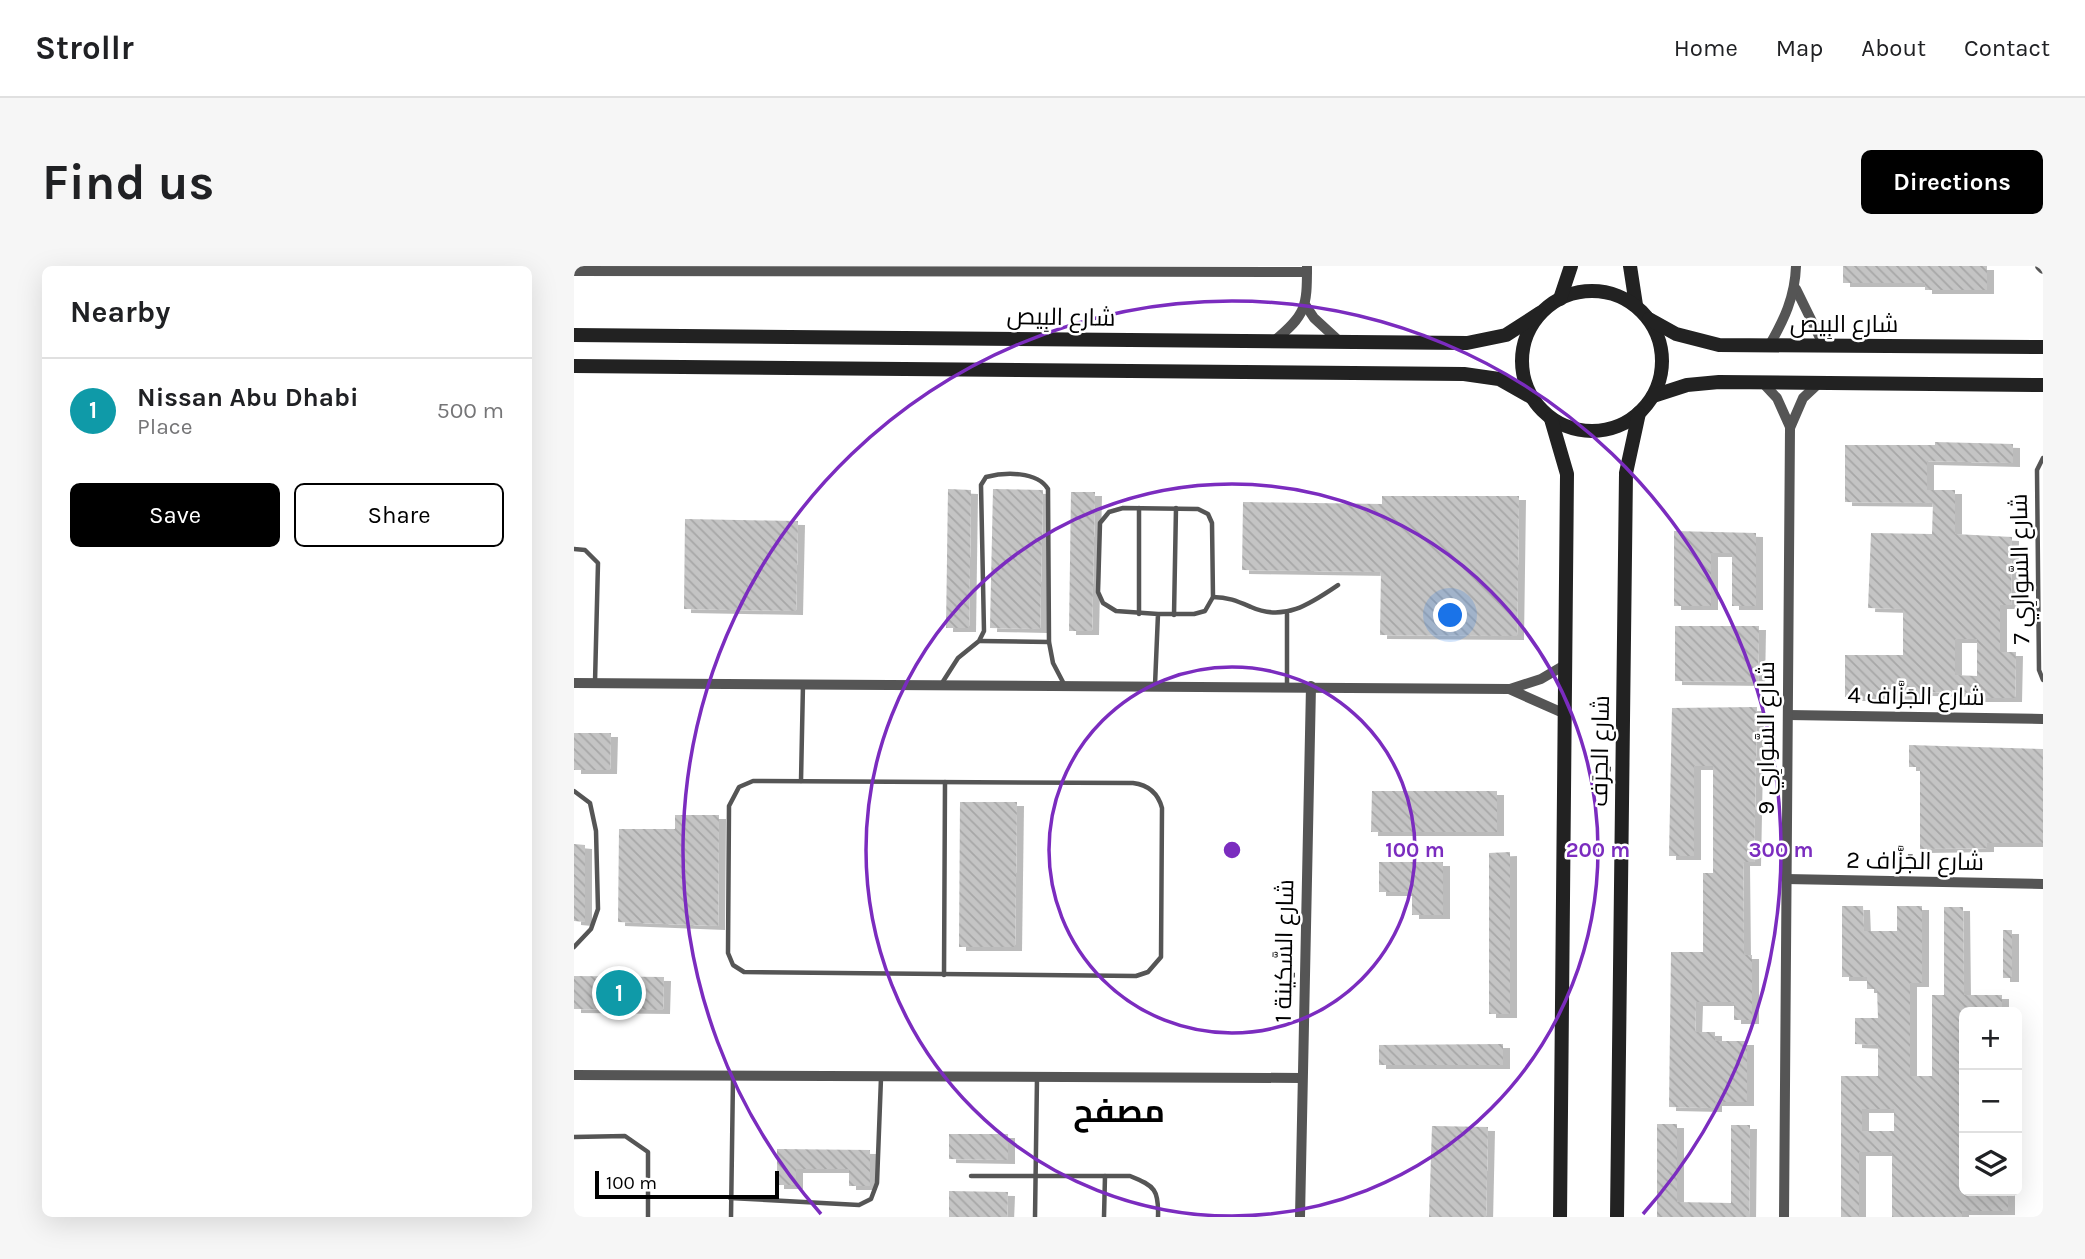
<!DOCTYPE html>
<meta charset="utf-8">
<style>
:root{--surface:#fff;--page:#f6f6f6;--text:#202124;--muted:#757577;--line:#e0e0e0;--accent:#000}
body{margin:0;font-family:Karla,Cairo,sans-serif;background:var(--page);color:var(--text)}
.controls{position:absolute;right:21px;bottom:21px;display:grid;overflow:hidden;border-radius:10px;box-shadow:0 7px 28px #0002}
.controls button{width:63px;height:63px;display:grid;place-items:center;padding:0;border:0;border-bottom:2px solid var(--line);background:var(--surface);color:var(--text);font:35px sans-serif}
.scale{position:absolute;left:21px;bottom:18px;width:184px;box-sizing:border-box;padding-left:7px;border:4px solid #000;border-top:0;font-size:19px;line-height:24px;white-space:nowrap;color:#000;-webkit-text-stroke:5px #fff;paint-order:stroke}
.you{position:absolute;left:877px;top:350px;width:24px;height:24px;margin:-18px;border:5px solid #fff;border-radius:50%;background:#1a73e8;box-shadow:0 0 0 10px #1a73e833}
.badge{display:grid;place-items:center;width:46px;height:46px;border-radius:50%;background:var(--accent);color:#fff;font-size:23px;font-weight:700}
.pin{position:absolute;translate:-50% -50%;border:4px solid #fff;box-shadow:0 2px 7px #0006}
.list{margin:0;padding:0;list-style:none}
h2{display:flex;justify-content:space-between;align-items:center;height:91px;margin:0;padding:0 28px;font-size:30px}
h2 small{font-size:23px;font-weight:400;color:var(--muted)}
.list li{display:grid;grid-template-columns:46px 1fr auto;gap:21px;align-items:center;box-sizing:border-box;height:105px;padding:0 28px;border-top:2px solid var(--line)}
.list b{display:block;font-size:26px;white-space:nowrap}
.list p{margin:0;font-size:23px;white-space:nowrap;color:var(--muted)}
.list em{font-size:23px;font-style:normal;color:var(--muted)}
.actions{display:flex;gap:14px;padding:21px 28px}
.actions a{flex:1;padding:16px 0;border:2px solid var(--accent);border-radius:10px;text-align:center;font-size:24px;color:var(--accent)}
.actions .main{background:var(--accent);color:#fff}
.icon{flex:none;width:38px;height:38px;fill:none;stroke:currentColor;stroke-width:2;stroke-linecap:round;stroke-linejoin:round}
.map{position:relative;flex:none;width:1469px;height:951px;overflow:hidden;border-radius:10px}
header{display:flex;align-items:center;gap:42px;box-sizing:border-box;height:98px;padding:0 35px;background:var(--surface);border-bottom:2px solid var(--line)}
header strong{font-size:33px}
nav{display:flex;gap:38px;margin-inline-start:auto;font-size:24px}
.intro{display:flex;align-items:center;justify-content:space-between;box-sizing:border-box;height:168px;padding:0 42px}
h1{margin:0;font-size:49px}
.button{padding:18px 32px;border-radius:10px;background:var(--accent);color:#fff;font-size:24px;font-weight:700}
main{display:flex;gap:42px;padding:0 42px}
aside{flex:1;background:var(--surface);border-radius:10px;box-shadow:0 7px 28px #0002}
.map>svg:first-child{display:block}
.building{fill:url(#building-back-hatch);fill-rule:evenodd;filter:url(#shadow)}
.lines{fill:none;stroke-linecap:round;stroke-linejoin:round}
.lane{stroke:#555;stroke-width:4.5}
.street{stroke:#555;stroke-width:10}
.secondary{stroke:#222;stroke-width:14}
.ring{fill:none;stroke:#7b2cbf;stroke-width:3.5}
.labels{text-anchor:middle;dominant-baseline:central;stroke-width:5;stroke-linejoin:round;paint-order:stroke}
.street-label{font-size:24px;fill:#000;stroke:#fff}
.district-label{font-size:32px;font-weight:bold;fill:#000;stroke:#fff}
.centre{fill:#7b2cbf;stroke:#fff;stroke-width:3.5}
.ring-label{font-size:21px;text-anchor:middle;font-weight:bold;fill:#7b2cbf;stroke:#fff;stroke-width:5;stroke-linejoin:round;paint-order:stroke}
</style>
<header>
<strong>Strollr</strong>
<nav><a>Home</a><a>Map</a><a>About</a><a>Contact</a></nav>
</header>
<div class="intro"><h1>Find us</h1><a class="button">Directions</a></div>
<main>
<aside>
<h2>Nearby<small></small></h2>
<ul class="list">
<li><span class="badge" style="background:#0f9aa8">1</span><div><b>Nissan Abu Dhabi</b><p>Place</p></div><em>500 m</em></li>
</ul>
<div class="actions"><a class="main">Save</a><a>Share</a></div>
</aside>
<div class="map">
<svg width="1469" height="951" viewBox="0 0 1469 951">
<defs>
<pattern id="building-back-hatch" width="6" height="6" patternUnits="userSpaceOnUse" patternTransform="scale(1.75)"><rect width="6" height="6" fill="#c4c4c4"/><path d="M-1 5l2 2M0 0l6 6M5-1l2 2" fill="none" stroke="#a7a7a7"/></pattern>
<filter id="shadow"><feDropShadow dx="7" dy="4" stdDeviation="0" flood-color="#0004"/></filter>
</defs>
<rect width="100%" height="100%" fill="#fff"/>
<g class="building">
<polygon points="1269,0 1413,0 1413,24 1351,24 1351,17 1269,17"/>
<path d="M1361,176L1439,178V197L1353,195V224H1381V268L1438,271L1437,339H1426V386H1442L1441,432H1403V427L1351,426V431H1271V389H1329V343L1294,342L1297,267L1358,268L1359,237L1271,236V179H1361ZM1381,373H1403V410L1381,409Z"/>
<polygon points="374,223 397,224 395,362 372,362"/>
<polygon points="419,223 469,224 466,363 416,362"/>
<polygon points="497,226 521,226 518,365 495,365"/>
<polygon points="808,230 945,230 943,370 806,369 807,306 668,304 669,236 808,238"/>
<polygon points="111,253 224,255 222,345 110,343"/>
<polygon points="1100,265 1182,267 1182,340 1158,340 1158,287 1137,287 1137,340 1100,340"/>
<polygon points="1101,360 1185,360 1184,416 1101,415"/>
<polygon points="1183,441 1180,596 1169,596 1170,689 1178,689 1178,754 1160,754 1160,736 1122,736 1121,766 1141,766 1141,775 1173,775 1173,836 1141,836 1141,842 1095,841 1097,686 1129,686 1129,607 1139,607 1139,500 1120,500 1120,590 1095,590 1098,442"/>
<polygon points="0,467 37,467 36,504 0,504"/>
<polygon points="1335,479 1469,483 1469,577 1413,577 1413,582 1346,583 1346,501 1335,501"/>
<polygon points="798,525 923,525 923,566 797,566"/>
<polygon points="386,536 443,536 441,681 385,681"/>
<polygon points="101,549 145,549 144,660 44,656 45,563 101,563"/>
<polygon points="0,578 11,579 11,656 0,655"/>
<polygon points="936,586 936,748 915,748 915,587"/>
<polygon points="805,596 869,596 869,649 838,649 838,626 805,626"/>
<path d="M1268,640H1289L1290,665H1323V640H1348V717H1336V810H1358V729H1370V641H1389L1390,729H1428V746H1390V925H1434V945H1388V951H1318V886H1285V951H1267V810H1304V779L1281,778V752H1304L1303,723H1293V711H1268ZM1288,843H1320V865H1288Z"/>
<rect x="1429" y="664" width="9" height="48"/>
<polygon points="0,710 90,711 89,744 0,743"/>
<polygon points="929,778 929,799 805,799 805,779"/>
<polygon points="1083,858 1103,858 1103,936 1157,937 1157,859 1176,859 1175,951 1083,951"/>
<polygon points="858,860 914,861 912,951 855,951"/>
<polygon points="375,868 434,868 434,894 375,893"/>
<polygon points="203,883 296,884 296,920 275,920 275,903 222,903 222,919 203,919"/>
<polygon points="375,925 434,926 433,951 375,951"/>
</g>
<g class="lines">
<g class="lane">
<polyline points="1469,192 1463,204 1465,404 1469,414"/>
<polyline points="565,242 565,348"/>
<polyline points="0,283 11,284 24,297 21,416"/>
<path d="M639,331C654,331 663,335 677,341C710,356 736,338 764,319"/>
<polyline points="713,348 713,419"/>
<polyline points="600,349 602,242"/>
<polyline points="406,375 475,376"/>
<path d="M368,417L384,392L405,375L410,365L407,219L412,211C431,206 463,205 474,223L475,376L479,397L490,418"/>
<polyline points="581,419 584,348 542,345 529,337 524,326 526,257 535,246 549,242 624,243 634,248 638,257 639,331 631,345 620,348 584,348"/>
<path d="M179,515L559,517C575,519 584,527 588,542L587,691L574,706L562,710L170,706L159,699L154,687L155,540L165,521Z"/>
<polyline points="227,515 229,418"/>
<polyline points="0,525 16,537 22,565 24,643 17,663 0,681"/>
<polyline points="370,709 371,516"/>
<polyline points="0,871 51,870 74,886 74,951"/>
<path d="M397,910H556C581,920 585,924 584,951"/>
<polyline points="156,932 285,939 297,933 303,917 307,812"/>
<polyline points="157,951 159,812"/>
<polyline points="461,951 463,812"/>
<polyline points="530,951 531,910"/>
</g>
<g class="street">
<polyline points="1466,0 1469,3"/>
<polyline points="0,5 733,6"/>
<polyline points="1222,23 1250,80"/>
<polyline points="732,40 740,52 765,75"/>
<path d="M700,75C732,49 733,41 733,1"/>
<path d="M1195,80C1210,54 1221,31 1222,0"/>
<polyline points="1189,117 1203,132 1216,161"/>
<polyline points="0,417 935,423 989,447"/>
<polyline points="936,423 967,413 989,400"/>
<polyline points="1214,449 1469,453"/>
<polyline points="1212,613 1469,618"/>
<polyline points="0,809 728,812"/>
<polyline points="726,951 737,420"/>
<polyline points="1210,951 1216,162 1229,132 1245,117"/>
</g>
<g class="secondary">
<polyline points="1056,0 1062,39"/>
<circle cx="1018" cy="95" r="70"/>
<polyline points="986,33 997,0"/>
<polyline points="1075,53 1102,68 1145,79 1469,81"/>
<polyline points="0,69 893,77 932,69 966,47"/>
<polyline points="0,100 890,108 925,113 957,131"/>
<polyline points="1079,130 1113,119 1145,116 1469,119"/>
<polyline points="977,153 993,208 986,951"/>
<polyline points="1043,951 1052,207 1065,147"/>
</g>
</g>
<g class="ring">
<circle cx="658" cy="584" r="183"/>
<circle cx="658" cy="584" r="366"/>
<path d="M247 948A549 549 0 1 1 1069 948"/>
</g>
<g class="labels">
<g class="street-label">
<text transform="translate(487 51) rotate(1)">شارع البِيص</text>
<text x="1270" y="58">شارع البِيص</text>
<text transform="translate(1446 303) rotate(-91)">شارع السَّوارِي 7</text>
<text transform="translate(1342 430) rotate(1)">شارع الجَزَّاف 4</text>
<text transform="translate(1192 472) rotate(-90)">شارع السَّوارِي 9</text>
<text transform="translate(1026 485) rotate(-89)">شارع الحِرَف</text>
<text transform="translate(1341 595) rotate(1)">شارع الجَزَّاف 2</text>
<text transform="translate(710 685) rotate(-89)">شارع السَّكِينة 1</text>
</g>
<g class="district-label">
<text x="545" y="845">مصفح</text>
</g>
</g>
<circle cx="658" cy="584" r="10" class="centre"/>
<g class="ring-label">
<text x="841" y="591">100 m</text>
<text x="1024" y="591">200 m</text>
<text x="1207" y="591">300 m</text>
</g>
</svg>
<div class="controls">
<button>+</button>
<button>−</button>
<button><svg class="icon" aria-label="layers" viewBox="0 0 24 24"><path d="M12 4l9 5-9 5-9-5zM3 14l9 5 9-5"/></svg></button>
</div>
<div class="scale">100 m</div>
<div class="you"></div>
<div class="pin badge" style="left:45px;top:727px;background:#0f9aa8">1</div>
</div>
</main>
